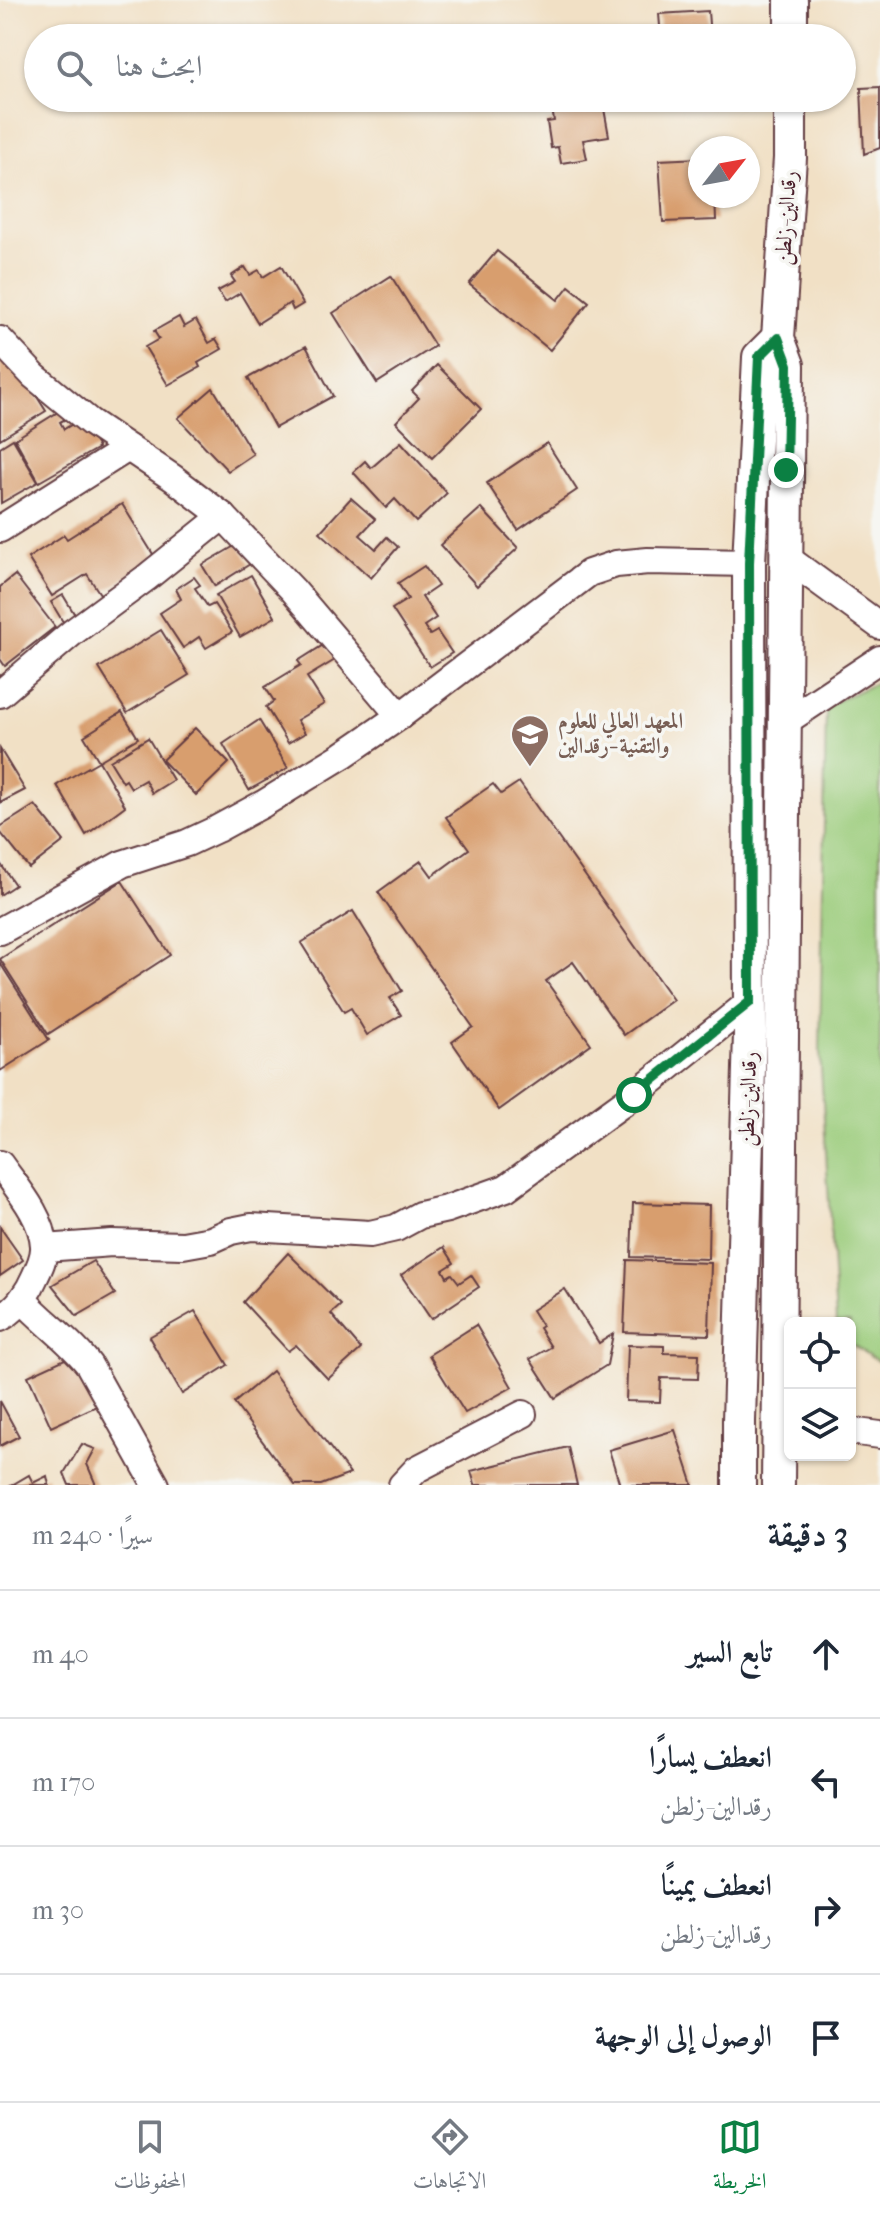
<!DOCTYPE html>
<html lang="ar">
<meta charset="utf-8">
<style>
:root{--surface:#fff;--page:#f6f6f7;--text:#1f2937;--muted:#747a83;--line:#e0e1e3;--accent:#0b8043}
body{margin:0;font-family:"IM FELL French Canon",Amiri,serif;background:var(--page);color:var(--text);direction:rtl}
.controls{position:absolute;right:24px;bottom:24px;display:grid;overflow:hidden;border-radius:12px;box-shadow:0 2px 6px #0004}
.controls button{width:72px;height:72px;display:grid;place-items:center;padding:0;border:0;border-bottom:2px solid var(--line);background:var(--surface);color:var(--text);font:40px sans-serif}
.compass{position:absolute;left:688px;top:136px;width:72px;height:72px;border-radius:50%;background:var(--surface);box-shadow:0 2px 6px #0004;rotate:59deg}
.stop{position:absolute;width:24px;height:24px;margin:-18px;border:6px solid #0b8043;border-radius:50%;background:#fff}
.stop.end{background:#0b8043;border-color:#fff;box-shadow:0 2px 8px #0008}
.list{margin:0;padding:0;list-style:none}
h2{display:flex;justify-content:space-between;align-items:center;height:104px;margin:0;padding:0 32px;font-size:34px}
h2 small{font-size:26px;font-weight:400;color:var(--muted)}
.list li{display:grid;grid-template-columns:52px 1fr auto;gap:24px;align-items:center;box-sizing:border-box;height:128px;padding:0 32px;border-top:2px solid var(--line)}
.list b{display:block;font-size:30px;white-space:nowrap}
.list p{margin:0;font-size:26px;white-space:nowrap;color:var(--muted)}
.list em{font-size:26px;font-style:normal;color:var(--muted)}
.icon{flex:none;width:44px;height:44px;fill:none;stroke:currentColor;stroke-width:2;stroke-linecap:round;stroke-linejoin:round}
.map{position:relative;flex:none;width:880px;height:1485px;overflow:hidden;direction:ltr}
.search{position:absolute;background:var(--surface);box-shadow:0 2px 6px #0004;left:24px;right:24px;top:24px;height:88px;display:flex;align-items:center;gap:20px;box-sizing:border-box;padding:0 28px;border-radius:44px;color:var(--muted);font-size:30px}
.sheet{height:616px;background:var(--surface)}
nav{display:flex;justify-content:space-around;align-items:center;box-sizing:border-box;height:112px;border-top:2px solid var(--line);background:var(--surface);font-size:22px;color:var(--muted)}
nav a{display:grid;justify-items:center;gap:4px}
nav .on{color:var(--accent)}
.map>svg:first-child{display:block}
.green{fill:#9bcc7b;stroke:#727653;stroke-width:2}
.building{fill:#d89e6e}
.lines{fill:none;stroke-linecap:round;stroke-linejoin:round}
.minor-casing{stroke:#633c42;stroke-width:30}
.major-casing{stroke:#633c42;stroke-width:36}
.minor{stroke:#fff;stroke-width:26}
.major{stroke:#fff;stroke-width:32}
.route{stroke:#0b8043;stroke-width:10}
.labels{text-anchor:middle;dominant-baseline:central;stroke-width:7;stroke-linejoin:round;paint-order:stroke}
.street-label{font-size:22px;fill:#4a1f2b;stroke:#f6f6f2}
.education-label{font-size:22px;font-weight:bold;fill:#785e54;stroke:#f6f6f2;text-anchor:start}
</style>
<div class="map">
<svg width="880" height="1485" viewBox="0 0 880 1485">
<rect width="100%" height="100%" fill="#f6f6f2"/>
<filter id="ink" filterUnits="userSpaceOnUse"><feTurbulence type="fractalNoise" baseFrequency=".0125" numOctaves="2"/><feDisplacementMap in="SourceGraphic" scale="16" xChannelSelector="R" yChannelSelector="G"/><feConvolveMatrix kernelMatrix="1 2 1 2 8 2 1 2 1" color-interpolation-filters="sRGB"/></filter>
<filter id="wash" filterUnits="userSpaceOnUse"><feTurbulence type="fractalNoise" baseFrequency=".006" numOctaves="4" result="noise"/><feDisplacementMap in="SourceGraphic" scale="32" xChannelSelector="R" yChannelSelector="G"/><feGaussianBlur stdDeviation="1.8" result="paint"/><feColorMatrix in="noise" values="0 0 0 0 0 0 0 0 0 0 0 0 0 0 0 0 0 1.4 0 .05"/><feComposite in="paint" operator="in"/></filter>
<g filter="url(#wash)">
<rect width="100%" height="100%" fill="#f1e0c5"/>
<polygon class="green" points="880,681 880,1363 850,1343 850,1323 836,1323 820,1051 826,706"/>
<g id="blocks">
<g class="building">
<polygon points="708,11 710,38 661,38 659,14"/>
<polygon points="880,87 880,148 864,154 861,88"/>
<polygon points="602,98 609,136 583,140 587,159 561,163 558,147 551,148 547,122 554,121 551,102 566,99 567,105"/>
<polygon points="700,158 700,196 715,196 716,220 663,222 659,160"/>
<polygon points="497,251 558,300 569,286 589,302 550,350 469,284"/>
<polygon points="281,266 303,304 293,310 290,303 258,323 240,293 225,302 218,291 235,282 231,276 245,267 250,275 259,270 263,277"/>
<polygon points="391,276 435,346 377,383 333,313"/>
<polygon points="179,317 184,327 196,320 209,343 216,339 222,349 198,363 200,367 168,385 145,347 159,339 154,331"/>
<polygon points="306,346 333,396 275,428 248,378"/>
<polygon points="0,349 13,359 46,411 0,439"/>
<polygon points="437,365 481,409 432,458 396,422 419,398 412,391"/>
<polygon points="213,388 253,454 228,471 178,418"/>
<polygon points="66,407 71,416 60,422 64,429 81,419 98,448 39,482 15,439"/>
<polygon points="13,439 38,482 1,503 0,447"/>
<polygon points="401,442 447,493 416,522 395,499 386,508 353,472 365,461 371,468"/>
<polygon points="547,443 577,490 518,530 487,483"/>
<polygon points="351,498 375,519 360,535 376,549 387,537 398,547 371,578 320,532"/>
<polygon points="122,504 156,559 100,594 87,574 52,596 28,558 64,535 67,539"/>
<polygon points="481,508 518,548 477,586 440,545"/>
<polygon points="238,544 250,564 215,586 202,565"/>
<polygon points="424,566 438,586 422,597 436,618 424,626 430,635 437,631 452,653 430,667 392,609 408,599 398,583"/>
<polygon points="15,575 55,627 5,666 0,659 0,587"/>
<polygon points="251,575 275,617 240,637 216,595"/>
<polygon points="194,577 200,585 195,588 208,607 214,604 232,632 206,648 199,637 183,648 160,613 181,599 176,589"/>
<polygon points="63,595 75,615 63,622 51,602"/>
<polygon points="161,630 189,675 127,713 99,668"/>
<polygon points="325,644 335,660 307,677 324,704 297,720 305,733 288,743 266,707 274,701 265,687 301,665 298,661"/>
<polygon points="122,712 138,738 99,761 84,736"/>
<polygon points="259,720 288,768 249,790 223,744"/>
<polygon points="195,728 229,763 196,795 162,760"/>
<polygon points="148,738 173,780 152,793 145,780 131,788 126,780 123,782 110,761"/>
<polygon points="0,749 25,790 0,803"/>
<polygon points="99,761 125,806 86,835 57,785"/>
<polygon points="519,782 673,1000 624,1035 573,962 546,981 591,1044 499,1110 452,1042 473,1027 378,892 421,861 432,876 469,849 446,817 493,784 501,794"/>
<polygon points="35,805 64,841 29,868 0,832 0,827"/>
<polygon points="0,863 15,885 0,895"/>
<polygon points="122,881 170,955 48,1034 0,959"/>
<polygon points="353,911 402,991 390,998 401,1015 367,1035 351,1008 344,1012 301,943"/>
<polygon points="0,963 49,1040 0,1071"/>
<polygon points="633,1203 709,1205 708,1259 631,1257"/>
<polygon points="0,1227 23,1260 0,1276"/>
<polygon points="444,1247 454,1263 443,1270 447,1277 452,1274 459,1283 471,1275 479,1287 431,1319 401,1275"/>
<polygon points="288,1253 341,1305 331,1314 361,1349 328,1379 296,1345 288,1351 243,1302"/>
<polygon points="627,1260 711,1263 709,1335 624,1332"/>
<polygon points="93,1261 115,1294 77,1316 52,1285"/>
<polygon points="565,1289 599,1343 613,1334 607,1365 555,1398 530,1359 551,1347 539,1328 542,1326 532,1310"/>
<polygon points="195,1311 228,1365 182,1394 149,1337"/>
<polygon points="476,1325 512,1387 465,1413 429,1355"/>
<polygon points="628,1345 664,1346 664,1353 699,1354 698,1379 661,1378 660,1402 626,1401"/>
<polygon points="80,1352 103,1403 51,1427 28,1376"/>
<polygon points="272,1371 350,1474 321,1485 295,1485 234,1403"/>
<polygon points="0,1401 19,1436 0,1446"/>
<polygon points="675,1430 693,1485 620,1485 609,1450"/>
<polygon points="82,1444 95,1449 87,1464 96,1485 69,1485 64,1473"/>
<polygon points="568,1447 577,1485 475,1485 471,1471"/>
<polygon points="29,1475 33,1483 47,1476 49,1485 12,1485"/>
</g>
</g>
</g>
<g filter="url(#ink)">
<use href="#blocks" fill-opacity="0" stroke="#633c42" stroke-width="2"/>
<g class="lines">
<defs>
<g id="minor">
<polyline points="0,340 34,376 90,422 173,478 223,516 293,590 400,716"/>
<polyline points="0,529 128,448"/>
<polyline points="787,558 880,626"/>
<polyline points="0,694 73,632 146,578 223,516"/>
<polyline points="785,722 880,659"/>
<polyline points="0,931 122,864 187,843 217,829 263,804 343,755 400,716 589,573 616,564 648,561 749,563"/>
<path d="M0,1164C16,1187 43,1217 44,1246C45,1260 36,1274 30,1287C22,1300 14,1311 0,1318"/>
<polyline points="45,1248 112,1243 183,1245 211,1240 231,1231 251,1227 370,1234 396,1228 420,1215 447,1209 506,1188 634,1095 750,1002"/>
<path d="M23,1300C44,1323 70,1340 89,1365L156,1485"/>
<polyline points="850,1431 880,1435"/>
<polyline points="402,1485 417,1469 523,1414"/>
</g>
<g id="major">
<polyline points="791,38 791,0"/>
<polyline points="739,1485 739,1421 750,1033 749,563 759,357 778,338"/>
<polyline points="778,1485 788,365 778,338 790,158 790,98"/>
</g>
</defs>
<use href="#minor" class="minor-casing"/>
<use href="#major" class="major-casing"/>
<use href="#minor" class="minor"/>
<use href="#major" class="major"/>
</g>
</g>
<g class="lines" filter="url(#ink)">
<polyline class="route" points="634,1095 750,1002 749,563 759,357 778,338 788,365 786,470"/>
</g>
<defs>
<symbol id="university-pin" viewBox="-11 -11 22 30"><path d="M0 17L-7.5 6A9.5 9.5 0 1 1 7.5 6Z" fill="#8d6e63" stroke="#f6f6f2"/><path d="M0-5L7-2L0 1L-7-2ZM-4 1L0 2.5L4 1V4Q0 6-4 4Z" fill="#fff"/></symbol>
</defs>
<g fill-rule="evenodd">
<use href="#university-pin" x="508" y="712" width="44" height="60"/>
</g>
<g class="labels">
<g class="street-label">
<text transform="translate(786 218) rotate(-86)">رقدالين-زلطن</text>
<text transform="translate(748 1099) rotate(-88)">رقدالين-زلطن</text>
</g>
<g class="education-label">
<text x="558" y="721">المعهد العالي للعلوم<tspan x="558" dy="25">والتقنية -رقدالين</tspan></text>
</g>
</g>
</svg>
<div class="controls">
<button><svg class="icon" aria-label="locate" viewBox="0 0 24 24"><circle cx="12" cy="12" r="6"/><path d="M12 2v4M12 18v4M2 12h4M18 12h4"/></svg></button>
<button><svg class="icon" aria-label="layers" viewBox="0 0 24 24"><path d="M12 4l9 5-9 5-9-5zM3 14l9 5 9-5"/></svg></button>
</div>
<svg class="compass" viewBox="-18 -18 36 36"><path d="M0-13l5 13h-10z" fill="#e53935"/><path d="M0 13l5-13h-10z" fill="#747a83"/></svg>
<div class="stop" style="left:634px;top:1095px"></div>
<div class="stop end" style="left:786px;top:470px"></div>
<div class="search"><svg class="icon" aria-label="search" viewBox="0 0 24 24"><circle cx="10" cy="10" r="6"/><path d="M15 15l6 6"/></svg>ابحث هنا</div>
</div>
<section class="sheet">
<h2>3 دقيقة<small>سيرًا · 240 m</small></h2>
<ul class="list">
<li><svg class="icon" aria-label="ahead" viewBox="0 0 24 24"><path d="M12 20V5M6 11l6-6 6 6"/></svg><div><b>تابع السير</b></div><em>40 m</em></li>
<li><svg class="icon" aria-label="left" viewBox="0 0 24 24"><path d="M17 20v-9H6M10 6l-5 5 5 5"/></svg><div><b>انعطف يسارًا</b><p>رقدالين-زلطن</p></div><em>170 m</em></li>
<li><svg class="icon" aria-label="right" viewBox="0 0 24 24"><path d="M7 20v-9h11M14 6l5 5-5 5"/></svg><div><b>انعطف يمينًا</b><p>رقدالين-زلطن</p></div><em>30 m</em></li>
<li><svg class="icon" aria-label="arrive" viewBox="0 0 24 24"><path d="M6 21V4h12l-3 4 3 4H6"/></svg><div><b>الوصول إلى الوجهة</b></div></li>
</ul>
</section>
<nav>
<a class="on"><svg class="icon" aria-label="map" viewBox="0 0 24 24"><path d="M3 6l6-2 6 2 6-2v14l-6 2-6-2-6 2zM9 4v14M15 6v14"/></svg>الخريطة</a>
<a><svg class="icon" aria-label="directions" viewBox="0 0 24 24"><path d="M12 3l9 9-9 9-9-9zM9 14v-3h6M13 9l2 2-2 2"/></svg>الاتجاهات</a>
<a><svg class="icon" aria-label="saved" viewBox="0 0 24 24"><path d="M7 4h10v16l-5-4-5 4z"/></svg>المحفوظات</a>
</nav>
